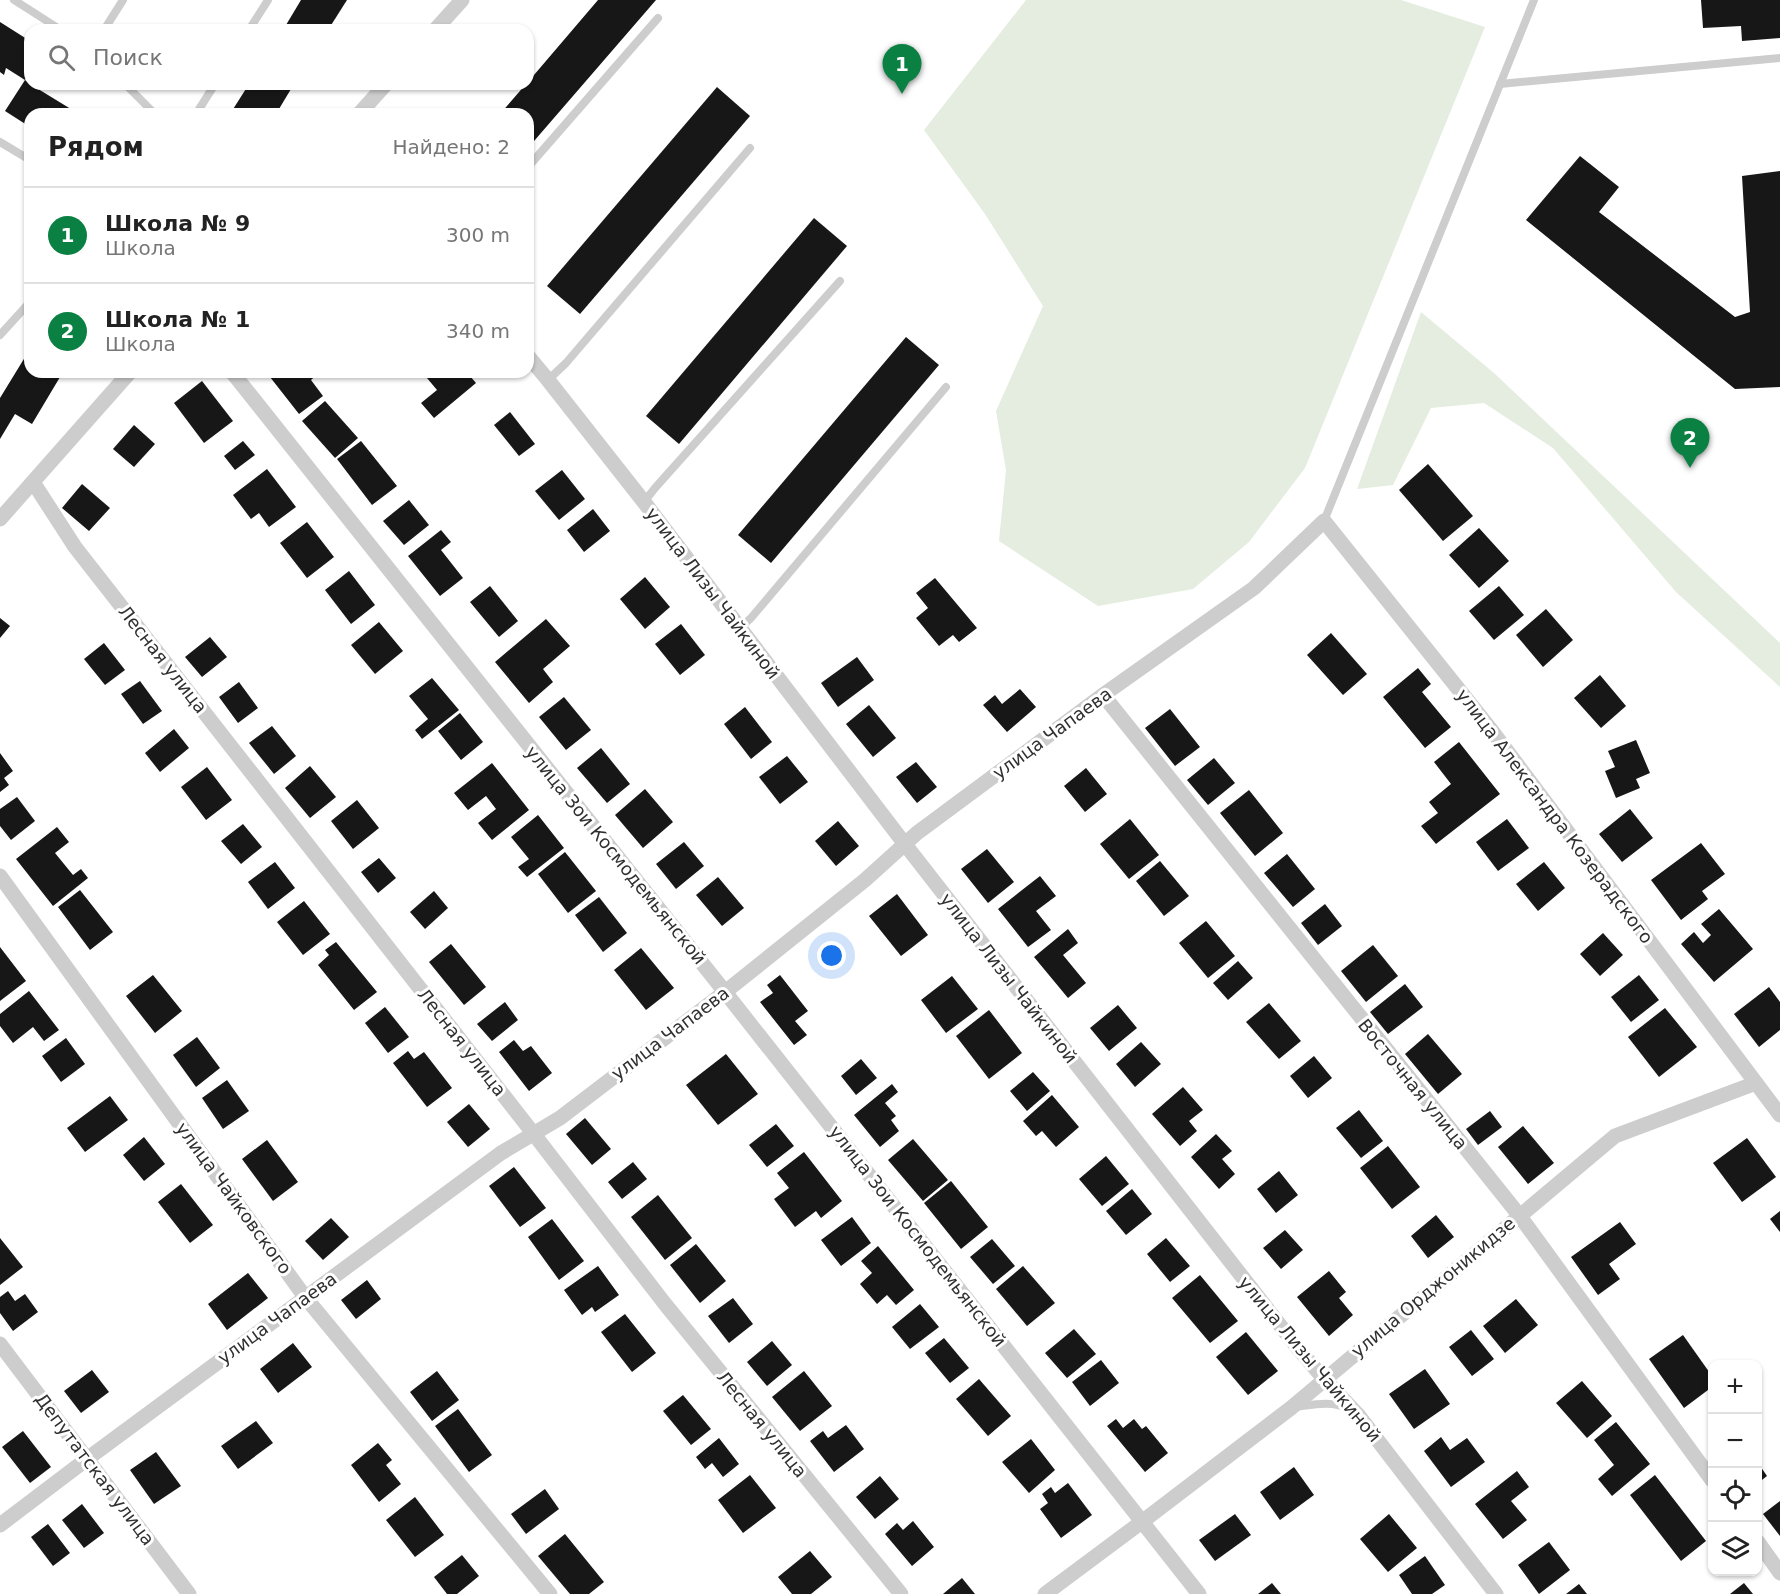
<!DOCTYPE html>
<html lang="ru">
<meta charset="utf-8">
<style>
:root{--surface:#fff;--page:#f2f2f2;--text:#222;--muted:#767676;--line:#e0e0e0;--accent:#0b8043}
body{margin:0;font-family:"DejaVu Sans",sans-serif;background:var(--page);color:var(--text)}
.controls{position:absolute;right:18px;bottom:18px;display:grid;overflow:hidden;border-radius:12px;box-shadow:0 2px 4px #0004}
.controls button{width:54px;height:54px;display:grid;place-items:center;padding:0;border:0;border-bottom:2px solid var(--line);background:var(--surface);color:var(--text);font:30px sans-serif}
.you{position:absolute;left:832px;top:956px;width:21px;height:21px;margin:-15px;border:4px solid #fff;border-radius:50%;background:#1a73e8;box-shadow:0 0 0 9px #1a73e833}
.badge{display:grid;place-items:center;width:39px;height:39px;border-radius:50%;background:var(--accent);color:#fff;font-size:20px;font-weight:700}
.pin{position:absolute;translate:-50% -50px;filter:drop-shadow(0 2px 3px #0008)}
.pin::after{content:'';position:absolute;top:32px;width:21px;height:18px;background:inherit;clip-path:polygon(0 0,100% 0,50% 100%)}
.list{margin:0;padding:0;list-style:none}
h2{display:flex;justify-content:space-between;align-items:center;height:78px;margin:0;padding:0 24px;font-size:26px}
h2 small{font-size:20px;font-weight:400;color:var(--muted)}
.list li{display:grid;grid-template-columns:39px 1fr auto;gap:18px;align-items:center;box-sizing:border-box;height:96px;padding:0 24px;border-top:2px solid var(--line)}
.list b{display:block;font-size:22px;white-space:nowrap}
.list p{margin:0;font-size:20px;white-space:nowrap;color:var(--muted)}
.list em{font-size:20px;font-style:normal;color:var(--muted)}
.icon{flex:none;width:33px;height:33px;fill:none;stroke:currentColor;stroke-width:2;stroke-linecap:round;stroke-linejoin:round}
.map{position:relative;flex:none;width:1780px;height:1594px;overflow:hidden}
.search{position:absolute;background:var(--surface);box-shadow:0 2px 4px #0004;left:24px;top:24px;width:510px;height:66px;display:flex;align-items:center;gap:15px;box-sizing:border-box;padding:0 21px;border-radius:18px;color:var(--muted);font-size:22px}
.panel{position:absolute;background:var(--surface);box-shadow:0 2px 4px #0004;left:24px;top:108px;width:510px;height:270px;border-radius:18px}
.map>svg:first-child{display:block}
.green{fill:#e4eddf}
.building{fill:#171717}
.lines{fill:none;stroke-linecap:round;stroke-linejoin:round}
.lane{stroke:#cdcdcd;stroke-width:8}
.street{stroke:#cdcdcd;stroke-width:15}
.labels{text-anchor:middle;dominant-baseline:central;stroke-width:6;stroke-linejoin:round;paint-order:stroke}
.street-label{font-size:18px;fill:#303030;stroke:#fff}
</style>
<div class="map">
<svg width="1780" height="1594" viewBox="0 0 1780 1594">
<rect width="100%" height="100%" fill="#fff"/>
<g class="green">
<polygon points="1026,0 1401,0 1485,27 1305,468 1249,542 1193,589 1098,606 999,541 1006,470 996,411 1043,306 985,214 924,130"/>
<polygon points="1421,312 1494,373 1780,643 1780,687 1676,592 1553,448 1484,403 1431,408 1393,485 1357,489"/>
</g>
<g class="building">
<polygon points="301,0 347,0 328,30 283,30"/>
<polygon points="598,0 656,0 528,148 528,114 500,114 526,84 528,84 528,82"/>
<polygon points="1701,0 1780,0 1780,38 1742,41 1741,26 1703,28"/>
<polygon points="0,22 30,41 30,71 25,80 6,68 4,75 0,72"/>
<polygon points="25,80 30,84 79,114 30,114 30,127 5,111"/>
<polygon points="249,84 294,84 276,114 230,114"/>
<polygon points="717,87 750,116 580,314 547,286"/>
<polygon points="1580,156 1619,187 1599,212 1735,317 1750,312 1742,176 1780,171 1780,387 1735,389 1526,220"/>
<polygon points="814,218 847,246 679,444 646,416"/>
<polygon points="906,337 939,365 771,563 738,535"/>
<polygon points="30,349 30,372 63,372 32,424 15,414 0,439 0,398"/>
<polygon points="277,372 320,372 311,380 323,396 299,414 270,377"/>
<polygon points="422,372 475,372 470,376 476,383 434,418 421,403 437,390"/>
<polygon points="202,381 233,421 204,443 174,403"/>
<polygon points="325,401 358,438 335,458 302,421"/>
<polygon points="510,412 535,444 519,456 494,425"/>
<polygon points="134,425 155,444 134,467 113,449"/>
<polygon points="243,441 255,455 235,470 224,456"/>
<polygon points="361,441 397,486 372,505 337,459"/>
<polygon points="1428,464 1473,516 1443,541 1399,490"/>
<polygon points="267,469 296,507 269,527 259,513 251,519 233,495"/>
<polygon points="562,470 585,499 559,520 535,491"/>
<polygon points="82,484 110,508 89,531 62,508"/>
<polygon points="409,500 429,525 404,545 383,521"/>
<polygon points="593,509 610,531 584,552 567,530"/>
<polygon points="307,522 334,557 307,578 280,543"/>
<polygon points="1479,528 1509,561 1479,588 1449,555"/>
<polygon points="441,530 451,542 441,550 463,578 440,596 408,556"/>
<polygon points="349,571 375,605 351,624 325,590"/>
<polygon points="645,577 670,607 645,629 620,599"/>
<polygon points="935,578 977,628 959,642 953,635 939,646 916,618 928,608 916,593"/>
<polygon points="490,586 518,621 499,637 470,602"/>
<polygon points="1499,586 1524,615 1494,640 1469,611"/>
<polygon points="1546,609 1573,640 1543,667 1516,635"/>
<polygon points="0,618 10,626 0,638"/>
<polygon points="546,619 570,646 543,669 553,682 529,703 495,662"/>
<polygon points="379,622 403,651 375,674 351,645"/>
<polygon points="681,624 705,655 680,675 655,644"/>
<polygon points="1331,633 1367,674 1343,695 1307,655"/>
<polygon points="210,637 227,657 202,677 185,657"/>
<polygon points="104,643 125,670 105,685 84,659"/>
<polygon points="857,657 874,680 838,707 821,683"/>
<polygon points="1418,668 1431,684 1422,692 1451,727 1425,748 1383,697"/>
<polygon points="1600,675 1626,706 1601,728 1574,698"/>
<polygon points="432,678 459,710 422,739 415,730 428,719 409,696"/>
<polygon points="140,681 162,711 143,724 121,694"/>
<polygon points="239,682 258,708 238,723 219,697"/>
<polygon points="1020,689 1036,707 1007,732 983,705 995,695 1002,704"/>
<polygon points="564,697 591,730 566,750 539,717"/>
<polygon points="869,705 896,738 873,757 846,724"/>
<polygon points="745,707 772,742 751,759 724,724"/>
<polygon points="1170,709 1200,747 1175,766 1145,728"/>
<polygon points="460,713 483,742 461,760 438,731"/>
<polygon points="272,726 296,756 274,774 249,743"/>
<polygon points="174,729 189,748 160,772 145,753"/>
<polygon points="1636,740 1650,773 1636,779 1640,788 1616,798 1605,771 1615,767 1608,751"/>
<polygon points="1459,742 1500,794 1436,844 1421,826 1438,813 1429,802 1451,784 1434,762"/>
<polygon points="601,748 630,784 607,803 577,768"/>
<polygon points="0,753 13,771 4,778 9,785 0,792"/>
<polygon points="787,756 808,782 780,804 759,777"/>
<polygon points="1214,758 1235,783 1208,805 1187,780"/>
<polygon points="916,762 937,787 917,803 896,777"/>
<polygon points="492,763 529,810 492,840 478,823 496,809 486,796 468,810 454,793"/>
<polygon points="310,766 336,797 310,818 285,788"/>
<polygon points="207,767 232,800 206,820 181,787"/>
<polygon points="1086,768 1107,794 1085,812 1064,786"/>
<polygon points="645,789 673,822 643,848 615,815"/>
<polygon points="1249,790 1283,833 1255,856 1220,813"/>
<polygon points="17,797 35,821 11,840 0,826 0,809"/>
<polygon points="357,800 379,828 353,849 331,821"/>
<polygon points="1630,809 1653,838 1622,862 1599,834"/>
<polygon points="538,815 564,848 527,877 518,867 529,859 511,837"/>
<polygon points="1130,819 1159,855 1129,879 1100,844"/>
<polygon points="1507,819 1529,848 1498,871 1476,842"/>
<polygon points="838,821 859,846 836,866 815,841"/>
<polygon points="243,824 262,847 241,864 221,841"/>
<polygon points="57,827 69,842 55,853 73,875 81,869 88,878 53,906 16,859"/>
<polygon points="684,842 704,866 676,889 656,864"/>
<polygon points="1701,843 1725,874 1702,891 1708,899 1681,920 1651,880"/>
<polygon points="987,849 1014,882 988,903 961,869"/>
<polygon points="565,852 596,891 568,913 538,874"/>
<polygon points="1287,854 1315,889 1293,907 1264,873"/>
<polygon points="379,858 396,878 378,893 361,872"/>
<polygon points="1160,861 1189,896 1164,916 1136,881"/>
<polygon points="275,862 295,888 268,909 248,882"/>
<polygon points="1544,862 1565,888 1538,911 1516,884"/>
<polygon points="1040,876 1056,896 1036,911 1051,930 1028,947 998,909"/>
<polygon points="718,877 744,908 722,926 696,895"/>
<polygon points="80,890 113,932 90,950 58,907"/>
<polygon points="434,891 448,908 425,929 410,912"/>
<polygon points="897,894 928,935 901,956 869,916"/>
<polygon points="599,897 627,933 603,952 575,915"/>
<polygon points="304,901 330,934 303,955 277,922"/>
<polygon points="1325,904 1342,926 1318,945 1301,923"/>
<polygon points="1719,909 1753,949 1714,982 1681,944 1694,932 1703,943 1711,935 1701,924"/>
<polygon points="1206,921 1235,956 1208,978 1179,943"/>
<polygon points="1068,929 1078,943 1063,955 1086,983 1068,998 1034,957"/>
<polygon points="1603,933 1623,955 1600,976 1580,954"/>
<polygon points="336,942 377,992 354,1010 318,965 329,955 325,950"/>
<polygon points="451,944 486,987 464,1005 429,962"/>
<polygon points="1373,945 1398,976 1366,1002 1341,971"/>
<polygon points="0,947 26,981 0,1001"/>
<polygon points="641,948 674,988 646,1010 614,970"/>
<polygon points="1238,961 1253,978 1228,1000 1213,983"/>
<polygon points="153,975 182,1011 155,1033 126,996"/>
<polygon points="780,975 808,1011 795,1021 807,1035 794,1045 760,1002 773,993 767,985"/>
<polygon points="1639,975 1659,1000 1631,1022 1611,997"/>
<polygon points="952,976 978,1009 946,1033 921,1000"/>
<polygon points="1405,984 1423,1007 1388,1034 1370,1012"/>
<polygon points="1769,987 1780,1002 1780,1030 1759,1047 1734,1014"/>
<polygon points="29,991 59,1030 44,1041 33,1027 13,1043 0,1026 0,1014"/>
<polygon points="505,1002 518,1020 492,1041 477,1024"/>
<polygon points="1269,1003 1301,1041 1279,1059 1246,1022"/>
<polygon points="1118,1005 1137,1028 1109,1051 1090,1028"/>
<polygon points="385,1007 409,1037 388,1053 365,1023"/>
<polygon points="1665,1008 1697,1047 1659,1077 1628,1037"/>
<polygon points="989,1010 1022,1053 989,1079 956,1036"/>
<polygon points="1428,1034 1462,1074 1438,1094 1405,1054"/>
<polygon points="197,1037 220,1068 196,1087 173,1055"/>
<polygon points="66,1038 85,1064 61,1082 42,1056"/>
<polygon points="514,1040 523,1051 531,1046 552,1073 529,1091 499,1052"/>
<polygon points="1141,1042 1161,1064 1135,1087 1116,1064"/>
<polygon points="408,1051 414,1059 424,1052 452,1088 427,1107 393,1063"/>
<polygon points="726,1054 758,1094 718,1125 686,1085"/>
<polygon points="1314,1056 1332,1078 1308,1098 1290,1076"/>
<polygon points="861,1059 877,1078 856,1095 841,1076"/>
<polygon points="1033,1072 1050,1091 1027,1111 1010,1091"/>
<polygon points="227,1080 249,1111 223,1129 202,1098"/>
<polygon points="892,1084 898,1092 885,1103 896,1116 891,1120 899,1131 880,1147 854,1115"/>
<polygon points="1183,1087 1203,1110 1189,1121 1197,1131 1180,1146 1152,1114"/>
<polygon points="1052,1095 1079,1127 1056,1147 1042,1131 1036,1136 1023,1121"/>
<polygon points="110,1096 128,1120 85,1152 67,1128"/>
<polygon points="469,1104 490,1129 468,1147 447,1122"/>
<polygon points="1359,1110 1383,1141 1361,1158 1336,1128"/>
<polygon points="1490,1111 1502,1127 1478,1145 1466,1129"/>
<polygon points="585,1118 611,1149 592,1165 566,1134"/>
<polygon points="776,1124 794,1146 767,1167 749,1145"/>
<polygon points="1523,1126 1554,1163 1528,1184 1498,1147"/>
<polygon points="1216,1134 1232,1151 1222,1159 1235,1174 1219,1189 1191,1157"/>
<polygon points="144,1137 165,1164 144,1181 123,1155"/>
<polygon points="1747,1138 1776,1177 1742,1202 1713,1163"/>
<polygon points="913,1139 948,1180 923,1201 888,1160"/>
<polygon points="267,1140 298,1182 273,1201 242,1159"/>
<polygon points="1388,1146 1420,1187 1392,1209 1360,1168"/>
<polygon points="804,1152 842,1201 821,1218 816,1211 795,1227 774,1199 789,1188 777,1173"/>
<polygon points="1106,1156 1129,1184 1102,1206 1079,1179"/>
<polygon points="633,1162 647,1179 622,1199 608,1182"/>
<polygon points="514,1167 546,1208 520,1227 489,1186"/>
<polygon points="1279,1171 1298,1195 1276,1213 1257,1189"/>
<polygon points="951,1181 988,1227 961,1249 924,1203"/>
<polygon points="181,1184 213,1225 190,1243 158,1202"/>
<polygon points="1132,1189 1152,1214 1126,1235 1106,1211"/>
<polygon points="658,1195 692,1238 665,1260 631,1217"/>
<polygon points="1780,1211 1780,1232 1770,1219"/>
<polygon points="1436,1215 1454,1237 1428,1258 1411,1236"/>
<polygon points="852,1217 871,1243 841,1266 821,1240"/>
<polygon points="331,1218 349,1237 323,1260 305,1241"/>
<polygon points="552,1219 584,1261 559,1280 528,1237"/>
<polygon points="1620,1222 1636,1244 1609,1264 1620,1279 1598,1295 1571,1257"/>
<polygon points="1285,1230 1303,1250 1281,1269 1263,1248"/>
<polygon points="0,1238 23,1267 0,1285"/>
<polygon points="1166,1238 1190,1266 1170,1282 1147,1254"/>
<polygon points="992,1239 1015,1266 993,1284 970,1257"/>
<polygon points="696,1244 726,1281 700,1303 670,1265"/>
<polygon points="878,1246 914,1290 896,1305 887,1295 877,1304 860,1284 872,1273 861,1261"/>
<polygon points="598,1266 619,1295 595,1312 592,1307 582,1315 564,1290"/>
<polygon points="1023,1266 1055,1303 1027,1326 996,1289"/>
<polygon points="1329,1271 1346,1292 1339,1298 1353,1315 1329,1336 1297,1297"/>
<polygon points="248,1273 268,1298 227,1330 208,1304"/>
<polygon points="1200,1275 1238,1321 1210,1343 1172,1298"/>
<polygon points="367,1280 381,1299 356,1319 341,1300"/>
<polygon points="8,1291 15,1301 25,1294 38,1312 13,1331 0,1313 0,1297"/>
<polygon points="733,1298 753,1324 729,1343 708,1316"/>
<polygon points="1516,1299 1538,1325 1505,1353 1483,1326"/>
<polygon points="920,1304 939,1327 910,1349 892,1327"/>
<polygon points="625,1314 656,1353 632,1372 601,1332"/>
<polygon points="1074,1329 1096,1354 1067,1378 1045,1353"/>
<polygon points="1471,1330 1494,1359 1472,1376 1449,1347"/>
<polygon points="1246,1332 1278,1371 1248,1395 1216,1357"/>
<polygon points="1683,1335 1712,1376 1712,1387 1684,1408 1649,1359"/>
<polygon points="944,1338 969,1368 950,1383 925,1353"/>
<polygon points="772,1341 792,1365 767,1386 747,1362"/>
<polygon points="293,1343 312,1367 278,1393 260,1369"/>
<polygon points="1101,1360 1119,1383 1090,1406 1072,1382"/>
<polygon points="1425,1369 1450,1404 1414,1429 1389,1394"/>
<polygon points="92,1370 109,1392 81,1413 64,1391"/>
<polygon points="437,1371 459,1400 432,1421 410,1392"/>
<polygon points="804,1371 832,1406 800,1431 772,1397"/>
<polygon points="979,1379 1011,1416 988,1436 956,1399"/>
<polygon points="1582,1381 1612,1416 1587,1438 1556,1403"/>
<polygon points="683,1395 711,1429 691,1445 663,1411"/>
<polygon points="458,1409 492,1455 469,1472 435,1426"/>
<polygon points="1116,1419 1123,1428 1134,1419 1142,1429 1146,1426 1168,1453 1145,1472 1107,1426"/>
<polygon points="256,1421 273,1443 238,1469 221,1446"/>
<polygon points="1616,1422 1650,1464 1612,1496 1598,1479 1614,1465 1594,1440"/>
<polygon points="846,1425 864,1449 834,1472 810,1441 823,1431 828,1438"/>
<polygon points="23,1431 51,1467 30,1483 2,1447"/>
<polygon points="1441,1437 1450,1450 1467,1438 1485,1462 1451,1487 1424,1451"/>
<polygon points="719,1438 739,1464 723,1477 712,1463 705,1469 696,1457"/>
<polygon points="1031,1439 1055,1470 1029,1493 1002,1462"/>
<polygon points="378,1443 392,1460 386,1465 401,1484 379,1502 351,1465"/>
<polygon points="156,1452 181,1486 154,1504 130,1470"/>
<polygon points="1758,1463 1767,1476 1758,1483"/>
<polygon points="1294,1467 1314,1495 1280,1520 1260,1492"/>
<polygon points="1517,1471 1529,1487 1511,1501 1527,1520 1503,1539 1475,1504"/>
<polygon points="750,1475 776,1508 743,1533 718,1500"/>
<polygon points="1655,1475 1706,1541 1681,1561 1630,1495"/>
<polygon points="880,1476 899,1499 875,1519 856,1497"/>
<polygon points="1068,1483 1092,1515 1061,1538 1040,1509 1048,1503 1042,1494 1051,1487 1055,1493"/>
<polygon points="545,1489 559,1509 526,1534 511,1514"/>
<polygon points="415,1497 444,1535 415,1557 386,1520"/>
<polygon points="1780,1501 1780,1536 1763,1514"/>
<polygon points="82,1504 104,1533 84,1548 62,1520"/>
<polygon points="1235,1514 1251,1535 1215,1561 1199,1540"/>
<polygon points="1389,1514 1417,1548 1388,1572 1360,1539"/>
<polygon points="913,1521 934,1547 912,1566 885,1534 897,1523 903,1530"/>
<polygon points="48,1524 70,1553 53,1566 31,1537"/>
<polygon points="565,1534 604,1582 589,1594 570,1594 538,1556"/>
<polygon points="1549,1542 1570,1570 1539,1594 1518,1565"/>
<polygon points="810,1551 832,1577 811,1594 792,1594 778,1577"/>
<polygon points="462,1555 479,1576 457,1594 447,1594 434,1577"/>
<polygon points="1425,1556 1445,1585 1432,1594 1412,1594 1399,1575"/>
<polygon points="962,1578 975,1594 943,1594"/>
<polygon points="1272,1583 1281,1594 1258,1594"/>
<polygon points="1744,1583 1753,1594 1730,1594"/>
<polygon points="1579,1584 1587,1594 1566,1594"/>
</g>
<g class="lines">
<g class="lane">
<polyline points="14,0 61,30"/>
<polyline points="104,30 123,0"/>
<polyline points="249,30 268,0"/>
<polyline points="125,84 155,114"/>
<polyline points="1500,84 1780,58"/>
<polyline points="196,114 215,84"/>
<polyline points="0,142 30,160"/>
<polyline points="528,167 658,18"/>
<polyline points="0,335 30,302"/>
<polyline points="548,380 566,363 750,148"/>
<polyline points="644,502 655,488 840,281"/>
<polyline points="1324,521 1534,0"/>
<polyline points="739,629 751,618 946,387"/>
<path d="M1295,1407C1312,1405 1332,1400 1348,1409"/>
</g>
<g class="street">
<polyline points="435,30 462,0"/>
<polyline points="359,114 386,84"/>
<polyline points="528,356 548,380 644,502 904,843 1297,1347 1324,1379 1359,1416 1496,1594"/>
<polyline points="232,372 725,992 1199,1594"/>
<polyline points="33,482 75,547 533,1133 665,1304 901,1594"/>
<polyline points="0,519 130,372"/>
<polyline points="1103,695 1519,1215 1712,1480"/>
<polyline points="0,876 305,1297 550,1594"/>
<polyline points="0,1344 189,1594"/>
<polyline points="0,1525 87,1459 501,1153 560,1118 725,992 865,880 917,833 1103,695 1254,588 1324,521 1492,731 1780,1115"/>
<polyline points="1758,1542 1780,1573"/>
<polyline points="1045,1594 1143,1521 1291,1408 1615,1136 1756,1083"/>
</g>
</g>
<g class="labels">
<g class="street-label">
<text transform="translate(713 593) rotate(53)">улица Лизы Чайкиной</text>
<text transform="translate(163 659) rotate(52)">Лесная улица</text>
<text transform="translate(1052 733) rotate(-36)">улица Чапаева</text>
<text transform="translate(1555 816) rotate(53)">улица Александра Козерадского</text>
<text transform="translate(616 855) rotate(51)">улица Зои Космодемьянской</text>
<text transform="translate(1009 978) rotate(52)">улица Лизы Чайкиной</text>
<text transform="translate(670 1033) rotate(-37)">улица Чапаева</text>
<text transform="translate(462 1042) rotate(52)">Лесная улица</text>
<text transform="translate(1413 1084) rotate(51)">Восточная улица</text>
<text transform="translate(234 1198) rotate(54)">улица Чайковского</text>
<text transform="translate(918 1236) rotate(52)">улица Зои Космодемьянской</text>
<text transform="translate(1433 1287) rotate(-40)">улица Орджоникидзе</text>
<text transform="translate(277 1318) rotate(-36)">улица Чапаева</text>
<text transform="translate(1310 1359) rotate(50)">улица Лизы Чайкиной</text>
<text transform="translate(762 1424) rotate(51)">Лесная улица</text>
<text transform="translate(95 1469) rotate(53)">Депутатская улица</text>
</g>
</g>
</svg>
<div class="controls">
<button>+</button>
<button>−</button>
<button><svg class="icon" aria-label="locate" viewBox="0 0 24 24"><circle cx="12" cy="12" r="6"/><path d="M12 2v4M12 18v4M2 12h4M18 12h4"/></svg></button>
<button><svg class="icon" aria-label="layers" viewBox="0 0 24 24"><path d="M12 4l9 5-9 5-9-5zM3 14l9 5 9-5"/></svg></button>
</div>
<div class="you"></div>
<div class="pin badge" style="left:902px;top:94px">1</div>
<div class="pin badge" style="left:1690px;top:468px">2</div>
<div class="search"><svg class="icon" aria-label="search" viewBox="0 0 24 24"><circle cx="10" cy="10" r="6"/><path d="M15 15l6 6"/></svg>Поиск</div>
<section class="panel">
<h2>Рядом<small>Найдено: 2</small></h2>
<ul class="list">
<li><span class="badge">1</span><div><b>Школа № 9</b><p>Школа</p></div><em>300 m</em></li>
<li><span class="badge">2</span><div><b>Школа № 1</b><p>Школа</p></div><em>340 m</em></li>
</ul>
</section>
</div>
